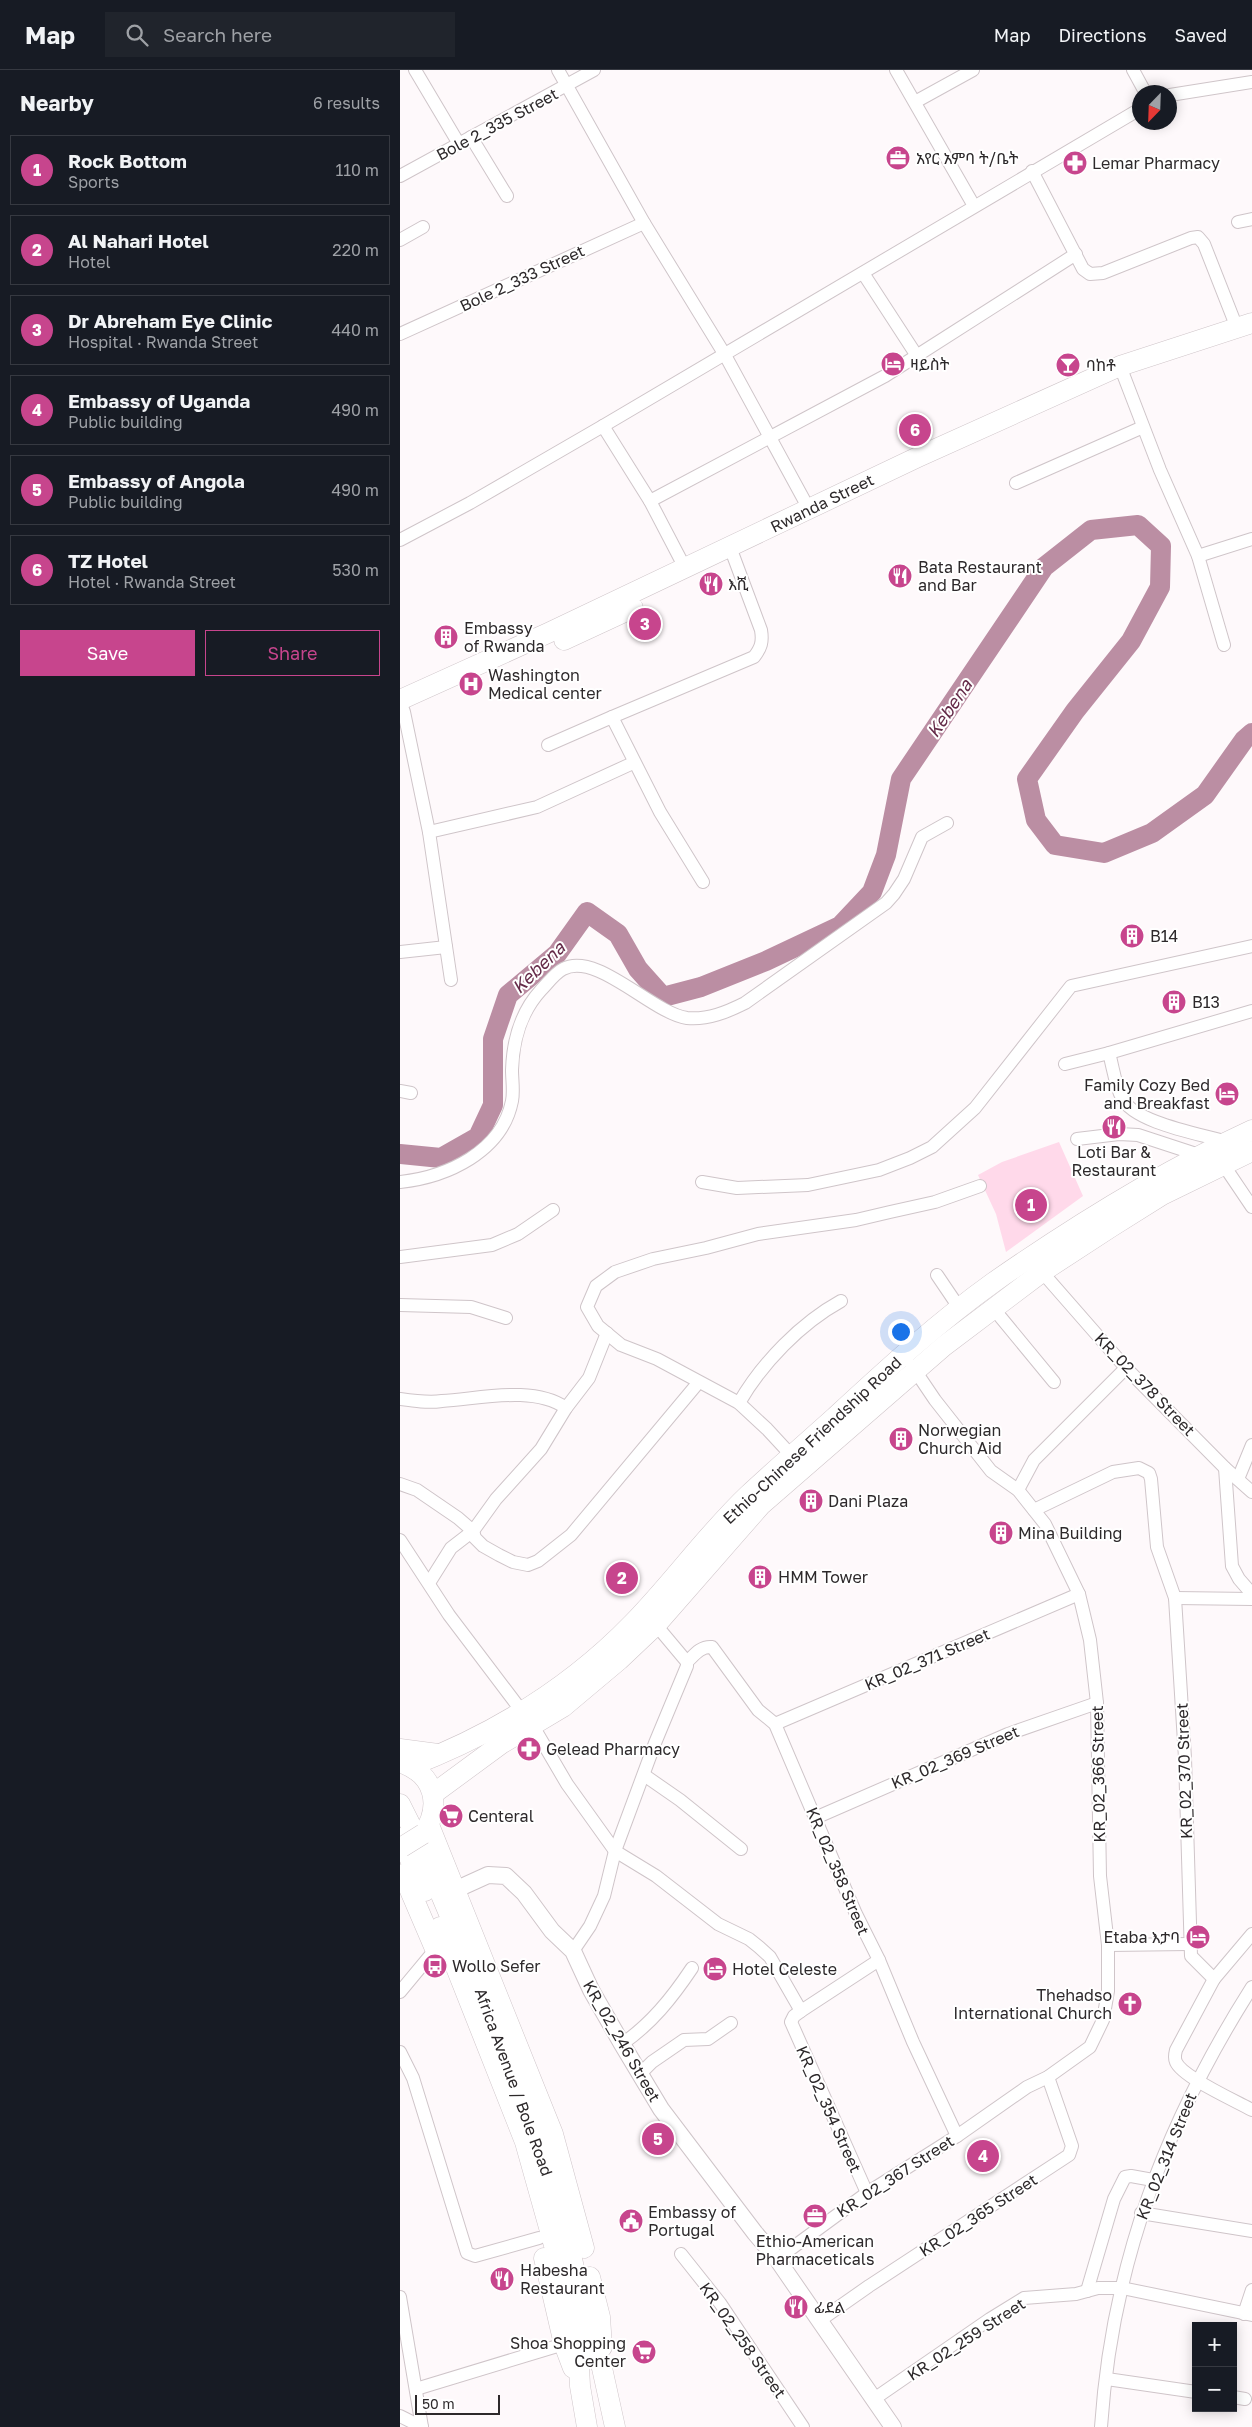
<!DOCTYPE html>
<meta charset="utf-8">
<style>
:root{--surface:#171b24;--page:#20242c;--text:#f1f3f6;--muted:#9ea1a6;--line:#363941;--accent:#c7458d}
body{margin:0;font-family:"Golos Text","Noto Sans Ethiopic",sans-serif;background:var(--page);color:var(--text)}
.controls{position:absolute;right:15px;bottom:15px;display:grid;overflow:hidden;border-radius:0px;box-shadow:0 2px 12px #0003}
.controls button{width:45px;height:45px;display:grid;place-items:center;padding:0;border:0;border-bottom:1px solid var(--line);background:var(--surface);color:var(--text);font:25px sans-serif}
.compass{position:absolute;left:732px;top:15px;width:45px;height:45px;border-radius:50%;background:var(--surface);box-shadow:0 2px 12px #0003;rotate:203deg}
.scale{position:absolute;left:15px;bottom:12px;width:85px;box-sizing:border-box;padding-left:5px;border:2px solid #2d292b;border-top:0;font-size:14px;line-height:18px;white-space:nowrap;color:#2d292b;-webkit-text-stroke:4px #fff;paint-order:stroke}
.you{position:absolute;left:500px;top:1261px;width:18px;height:18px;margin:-12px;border:4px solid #fff;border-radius:50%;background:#1a73e8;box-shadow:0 0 0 8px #1a73e833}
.badge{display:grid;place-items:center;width:32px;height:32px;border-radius:50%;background:var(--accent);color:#fff;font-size:16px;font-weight:700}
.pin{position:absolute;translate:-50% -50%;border:2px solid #fff;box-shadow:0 1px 5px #0006}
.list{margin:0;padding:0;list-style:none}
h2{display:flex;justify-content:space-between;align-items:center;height:65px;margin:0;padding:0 20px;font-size:21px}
h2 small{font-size:16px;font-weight:400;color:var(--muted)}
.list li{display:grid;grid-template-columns:32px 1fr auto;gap:15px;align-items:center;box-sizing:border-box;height:70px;margin:0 10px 10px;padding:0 10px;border:1px solid var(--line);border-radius:0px}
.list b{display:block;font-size:19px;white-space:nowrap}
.list p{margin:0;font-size:16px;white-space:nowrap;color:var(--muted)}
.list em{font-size:16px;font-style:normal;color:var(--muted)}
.actions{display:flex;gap:10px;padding:15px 20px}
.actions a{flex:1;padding:11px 0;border:1px solid var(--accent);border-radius:0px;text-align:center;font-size:18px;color:var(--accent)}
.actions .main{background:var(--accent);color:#fff}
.icon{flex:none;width:28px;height:28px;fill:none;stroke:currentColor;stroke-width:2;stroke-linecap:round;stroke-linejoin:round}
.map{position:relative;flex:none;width:852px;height:2357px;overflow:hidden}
header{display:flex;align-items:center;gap:30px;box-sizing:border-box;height:70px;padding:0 25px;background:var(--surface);border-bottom:1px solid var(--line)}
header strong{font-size:24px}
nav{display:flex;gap:28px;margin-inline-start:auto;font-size:18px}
.search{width:350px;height:45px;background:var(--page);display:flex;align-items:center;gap:12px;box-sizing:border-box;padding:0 18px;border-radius:0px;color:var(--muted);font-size:19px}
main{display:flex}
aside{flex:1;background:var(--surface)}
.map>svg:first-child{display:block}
.green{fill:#ffd9ea}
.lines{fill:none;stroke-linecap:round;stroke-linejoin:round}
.river{stroke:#bb8ea3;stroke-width:20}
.minor-casing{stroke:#cfc5c9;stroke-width:14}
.tertiary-casing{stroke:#cfc5c9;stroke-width:18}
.primary-casing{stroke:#cfc5c9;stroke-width:21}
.minor{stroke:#fff;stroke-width:12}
.tertiary{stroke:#fff;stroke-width:16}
.primary{stroke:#fff;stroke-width:20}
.primary-bridge-casing{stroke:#cfc5c9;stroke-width:21;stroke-linecap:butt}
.primary-bridge{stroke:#fff;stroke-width:20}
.labels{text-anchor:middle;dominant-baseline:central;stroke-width:4;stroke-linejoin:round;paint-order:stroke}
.street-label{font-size:16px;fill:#2d292b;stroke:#fff}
.poi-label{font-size:16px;fill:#2d292b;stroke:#fff;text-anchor:start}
.water-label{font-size:18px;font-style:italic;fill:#652b49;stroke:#fff}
</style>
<header>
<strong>Map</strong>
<div class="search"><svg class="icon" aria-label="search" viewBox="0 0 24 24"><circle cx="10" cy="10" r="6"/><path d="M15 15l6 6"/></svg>Search here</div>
<nav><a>Map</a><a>Directions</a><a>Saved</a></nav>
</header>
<main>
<aside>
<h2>Nearby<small>6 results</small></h2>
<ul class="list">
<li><span class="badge">1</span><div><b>Rock Bottom</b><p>Sports</p></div><em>110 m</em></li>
<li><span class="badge">2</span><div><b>Al Nahari Hotel</b><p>Hotel</p></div><em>220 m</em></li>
<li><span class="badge">3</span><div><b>Dr Abreham Eye Clinic</b><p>Hospital · Rwanda Street</p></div><em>440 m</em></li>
<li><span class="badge">4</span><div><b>Embassy of Uganda</b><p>Public building</p></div><em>490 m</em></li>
<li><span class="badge">5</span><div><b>Embassy of Angola</b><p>Public building</p></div><em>490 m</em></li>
<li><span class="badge">6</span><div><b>TZ Hotel</b><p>Hotel · Rwanda Street</p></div><em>530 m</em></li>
</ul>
<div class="actions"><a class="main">Save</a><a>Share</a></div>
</aside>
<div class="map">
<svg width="852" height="2357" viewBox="0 0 852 2357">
<rect width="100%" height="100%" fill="#fef9fb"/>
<polygon class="green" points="659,1072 683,1126 606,1182 596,1144 578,1105 602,1092"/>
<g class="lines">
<polyline class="river" points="0,1084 41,1088 78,1067 93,1035 93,969 108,925 157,884 187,842 218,864 238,899 263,927 301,917 366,891 440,856 472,822 486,785 501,709 644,497 691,460 738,455 761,476 760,517 731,571 675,641 627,709 636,750 655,775 704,783 752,763 805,725 844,670 852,663"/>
<defs>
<g id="minor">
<polyline points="15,0 59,74"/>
<polyline points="158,0 244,153 325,285 409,439"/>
<polyline points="496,0 574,136"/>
<polyline points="733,0 745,22"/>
<polyline points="770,25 852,12"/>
<polyline points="515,32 573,0"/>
<polyline points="71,67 107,126"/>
<polyline points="632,101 683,199 690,204 703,203 791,168 798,167 804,174 837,258"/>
<polyline points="0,106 194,0"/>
<polyline points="838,152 852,149"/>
<polyline points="0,170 23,157"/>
<polyline points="463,203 517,286"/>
<polyline points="0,264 244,153"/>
<polyline points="720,296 760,400 798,486 824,575"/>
<polyline points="203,356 250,431 285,498"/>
<polyline points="616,413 743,357"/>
<polyline points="250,431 485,306 676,184"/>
<polyline points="0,470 70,433 203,356 740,39"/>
<polyline points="798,486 852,469"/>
<polyline points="0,631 4,642 29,762 51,910"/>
<polyline points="148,675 212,647"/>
<polyline points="29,762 137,737 233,693"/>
<path d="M303,812L260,742L212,647L354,587C361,578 363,572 361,560L330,477"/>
<polyline points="0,882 46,877"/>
<path d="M709,983C713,997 715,1015 722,1028C734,1053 801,1064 827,1072"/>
<polyline points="665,994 709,983 852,941"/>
<polyline points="0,1021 11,1023"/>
<polyline points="677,1069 719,1064 738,1065 799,1085"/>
<polyline points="823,1094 852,1137"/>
<path d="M0,1112C47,1107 102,1082 112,1031C114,1021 112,1010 112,1000C113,970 120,943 141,920C147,914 155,903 163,899C197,881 252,943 287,948C308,950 327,942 345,933L486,833L494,824L504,809L522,767L547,753"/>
<polyline points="302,1112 337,1118 408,1115 479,1100 510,1088 532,1077 575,1038 671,916 852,876"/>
<polyline points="0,1187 92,1175 118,1164 153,1140"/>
<polyline points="642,1202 726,1298 825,1398 852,1422"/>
<polyline points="537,1205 560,1239"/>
<polyline points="0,1235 71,1237 106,1248"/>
<polyline points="593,1238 654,1312"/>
<path d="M0,1329C14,1331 28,1333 42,1331C79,1329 133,1315 166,1338"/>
<path d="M339,1333C362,1293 401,1253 441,1231"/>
<polyline points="392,1386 367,1359 339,1333 257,1289 221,1275 198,1256 187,1237 196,1216 215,1202 253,1189 306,1178 358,1164 456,1150 490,1142 535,1132 580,1116"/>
<polyline points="825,1398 832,1496 839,1509 852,1524"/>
<polyline points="838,1409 852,1375"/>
<polyline points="0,1414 17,1420 58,1448 73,1461 75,1468 83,1476 99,1485 113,1492 128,1495 138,1491 171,1465 298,1313"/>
<polyline points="618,1420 634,1390 726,1298"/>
<polyline points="634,1440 713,1402 739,1398 749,1403 751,1409 757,1477 775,1528 785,1688 791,1886 814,1909 852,1864"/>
<polyline points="0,1470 49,1545 133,1656 167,1714 215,1781 256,1806 318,1854 349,1869 359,1877 370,1887 401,1941"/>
<polyline points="29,1513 51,1478 73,1461 96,1429 141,1379 166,1338 189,1308 207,1263"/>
<polyline points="775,1528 852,1529"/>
<path d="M287,1592C295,1584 301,1576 312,1577L358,1640L375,1654L456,1844L479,1890L513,1972L557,2066"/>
<polyline points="375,1654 679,1524"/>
<polyline points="244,1705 280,1730 341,1779"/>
<polyline points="415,1748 608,1664 697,1633"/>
<polyline points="708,1875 789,1874"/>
<polyline points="173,1881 190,1856 204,1826 215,1781 255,1673 287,1596 287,1592 256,1555"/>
<path d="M814,1909L776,1980C775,1984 774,1988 776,1992C782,2007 836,2031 852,2040"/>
<polyline points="0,1922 34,1881 34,1877"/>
<path d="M222,1974C251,1954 272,1928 292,1898"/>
<polyline points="0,1982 13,2008 67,2183 75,2186 139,2168"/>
<polyline points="240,2004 252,1992 284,1970 308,1969 331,1953"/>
<polyline points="467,2123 391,1952 394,1946 401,1941 479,1890"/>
<polyline points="741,2143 852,2161"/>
<polyline points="281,2184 320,2233 403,2357"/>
<polyline points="377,2189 467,2123 557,2066 627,2017 648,2007 690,1977 703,1950 708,1921 708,1875 700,1806 697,1633 690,1570 679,1524 645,1454 618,1420 591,1401 535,1330 512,1296"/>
<polyline points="687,2221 714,2129 725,2107 731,2106 753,2110"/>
<polyline points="0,2227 22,2357"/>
<polyline points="844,2244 852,2220"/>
<polyline points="419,2251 469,2216 669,2085 672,2076 648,2007"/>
<polyline points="707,2309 796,2322"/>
<polyline points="16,2319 164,2274"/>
<polyline points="833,2327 845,2329"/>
<polyline points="474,2329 590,2249 624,2228 676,2224 698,2218 722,2218 852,2245"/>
<polyline points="0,2346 22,2357"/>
<path d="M701,2357C712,2194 765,2054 852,1917"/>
</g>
<polyline id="tertiary" points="55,1820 88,1805 106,1806 124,1823 152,1861 173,1881 191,1920 222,1974 261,2039 355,2163 377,2189 493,2357"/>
<g id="primary">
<polyline points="164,570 233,538"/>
<polyline points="0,630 148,563 518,387 720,296 852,253"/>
<polyline points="0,1679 38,1684"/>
<path d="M2,1693C35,1705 42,1736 23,1764"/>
<path d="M11,1696C94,1664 171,1617 233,1553C273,1512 307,1464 348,1425C376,1399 406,1373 435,1347C486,1300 538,1252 594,1212C676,1155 761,1102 852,1060"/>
<polyline points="33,1724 101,1674 163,1637 219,1590 256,1555 361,1435 544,1276 642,1202 711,1157 762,1125 852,1081"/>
<polyline points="0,1734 18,1770 81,1920 129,2043 166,2161 185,2249 202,2298 215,2357"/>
<polyline points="29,1755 153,2064 184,2178"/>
<polyline points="0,1768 25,1821"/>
<polyline points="3,1804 36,1881"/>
<polyline points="40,1857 125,2072 177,2257 180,2316 187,2357"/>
<polyline points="144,2188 164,2274 173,2298"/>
<polyline points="190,2207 200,2247 202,2277"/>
</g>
</defs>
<use href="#minor" class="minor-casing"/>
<use href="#tertiary" class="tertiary-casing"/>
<use href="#primary" class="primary-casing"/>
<use href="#minor" class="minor"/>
<use href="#tertiary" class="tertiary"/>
<use href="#primary" class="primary"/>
<defs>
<polyline id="primary-bridge" points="2,1777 23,1764"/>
</defs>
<use href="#primary-bridge" class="primary-bridge-casing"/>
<use href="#primary-bridge" class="primary-bridge"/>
</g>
<defs>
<symbol id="office-disc" viewBox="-11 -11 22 22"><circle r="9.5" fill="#c7458d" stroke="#fff"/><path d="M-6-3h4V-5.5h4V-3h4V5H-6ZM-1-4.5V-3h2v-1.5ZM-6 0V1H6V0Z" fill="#fff"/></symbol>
<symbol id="pharmacy-disc" viewBox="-11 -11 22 22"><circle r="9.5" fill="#c7458d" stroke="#fff"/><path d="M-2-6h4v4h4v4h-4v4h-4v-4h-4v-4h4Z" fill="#fff"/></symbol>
<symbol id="hotel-disc" viewBox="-11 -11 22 22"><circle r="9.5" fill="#c7458d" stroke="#fff"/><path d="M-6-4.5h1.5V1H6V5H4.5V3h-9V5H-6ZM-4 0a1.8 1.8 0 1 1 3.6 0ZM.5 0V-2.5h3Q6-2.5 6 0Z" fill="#fff"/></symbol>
<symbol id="bar-disc" viewBox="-11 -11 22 22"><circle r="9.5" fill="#c7458d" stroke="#fff"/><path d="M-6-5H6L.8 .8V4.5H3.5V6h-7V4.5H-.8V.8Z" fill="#fff"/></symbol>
<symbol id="restaurant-disc" viewBox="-11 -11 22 22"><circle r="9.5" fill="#c7458d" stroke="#fff"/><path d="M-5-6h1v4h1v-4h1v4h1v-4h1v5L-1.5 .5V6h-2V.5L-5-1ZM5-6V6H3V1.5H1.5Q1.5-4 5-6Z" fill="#fff"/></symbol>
<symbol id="building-disc" viewBox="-11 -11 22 22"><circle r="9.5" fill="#c7458d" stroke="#fff"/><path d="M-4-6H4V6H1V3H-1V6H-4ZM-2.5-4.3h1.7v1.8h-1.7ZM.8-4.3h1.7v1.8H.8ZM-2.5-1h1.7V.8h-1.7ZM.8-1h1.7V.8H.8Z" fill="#fff"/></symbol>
<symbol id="hospital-disc" viewBox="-11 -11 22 22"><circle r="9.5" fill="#c7458d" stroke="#fff"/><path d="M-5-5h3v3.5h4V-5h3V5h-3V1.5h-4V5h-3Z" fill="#fff"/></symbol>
<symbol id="supermarket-disc" viewBox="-11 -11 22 22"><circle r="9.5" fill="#c7458d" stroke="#fff"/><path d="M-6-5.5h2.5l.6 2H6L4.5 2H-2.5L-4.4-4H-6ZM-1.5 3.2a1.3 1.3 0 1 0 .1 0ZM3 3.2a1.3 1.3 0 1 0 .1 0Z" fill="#fff"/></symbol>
<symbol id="bus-disc" viewBox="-11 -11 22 22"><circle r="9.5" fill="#c7458d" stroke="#fff"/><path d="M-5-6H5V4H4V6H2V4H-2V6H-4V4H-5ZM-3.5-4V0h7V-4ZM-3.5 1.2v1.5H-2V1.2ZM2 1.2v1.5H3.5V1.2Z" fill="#fff"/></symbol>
<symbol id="church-disc" viewBox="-11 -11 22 22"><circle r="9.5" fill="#c7458d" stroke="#fff"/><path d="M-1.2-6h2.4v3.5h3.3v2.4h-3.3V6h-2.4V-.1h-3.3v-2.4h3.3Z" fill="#fff"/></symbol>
<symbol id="civic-disc" viewBox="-11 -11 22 22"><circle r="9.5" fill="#c7458d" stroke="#fff"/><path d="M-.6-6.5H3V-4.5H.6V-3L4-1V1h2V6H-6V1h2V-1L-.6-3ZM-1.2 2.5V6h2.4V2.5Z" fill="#fff"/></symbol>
</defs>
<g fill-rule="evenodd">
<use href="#office-disc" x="484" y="74" width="28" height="28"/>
<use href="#pharmacy-disc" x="661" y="79" width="28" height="28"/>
<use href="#hotel-disc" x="479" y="280" width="28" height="28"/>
<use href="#bar-disc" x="654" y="281" width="28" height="28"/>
<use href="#restaurant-disc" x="486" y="492" width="28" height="28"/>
<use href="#restaurant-disc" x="297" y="500" width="28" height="28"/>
<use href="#building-disc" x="32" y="553" width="28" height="28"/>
<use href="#hospital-disc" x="57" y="600" width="28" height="28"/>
<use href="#building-disc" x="718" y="852" width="28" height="28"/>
<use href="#building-disc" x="760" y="918" width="28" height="28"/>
<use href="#hotel-disc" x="813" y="1010" width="28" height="28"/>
<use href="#restaurant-disc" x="700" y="1043" width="28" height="28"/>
<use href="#building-disc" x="487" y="1355" width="28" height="28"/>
<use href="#building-disc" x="397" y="1417" width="28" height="28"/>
<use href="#building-disc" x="587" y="1449" width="28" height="28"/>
<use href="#building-disc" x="346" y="1493" width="28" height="28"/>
<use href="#pharmacy-disc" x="115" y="1665" width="28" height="28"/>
<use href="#supermarket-disc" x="37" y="1732" width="28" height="28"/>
<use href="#hotel-disc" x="784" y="1853" width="28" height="28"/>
<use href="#bus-disc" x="21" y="1882" width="28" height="28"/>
<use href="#hotel-disc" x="301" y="1885" width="28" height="28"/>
<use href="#church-disc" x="716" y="1920" width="28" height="28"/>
<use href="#office-disc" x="401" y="2132" width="28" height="28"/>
<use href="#civic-disc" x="217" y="2137" width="28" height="28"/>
<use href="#restaurant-disc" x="88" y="2195" width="28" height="28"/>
<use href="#restaurant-disc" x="382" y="2223" width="28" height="28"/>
<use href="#supermarket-disc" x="230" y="2268" width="28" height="28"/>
</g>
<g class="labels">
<g class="street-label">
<text transform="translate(97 54) rotate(-28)">Bole 2_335 Street</text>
<text transform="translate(122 208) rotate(-25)">Bole 2_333 Street</text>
<text transform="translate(422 433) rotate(-26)">Rwanda Street</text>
<text transform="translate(745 1314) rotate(46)">KR_02_378 Street</text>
<text transform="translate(412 1370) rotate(-43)">Ethio-Chinese Friendship Road</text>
<text transform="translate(527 1589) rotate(-23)">KR_02_371 Street</text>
<text transform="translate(555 1687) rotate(-23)">KR_02_369 Street</text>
<text transform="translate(784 1701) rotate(-92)">KR_02_370 Street</text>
<text transform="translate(698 1704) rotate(-91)">KR_02_366 Street</text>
<text transform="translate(438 1801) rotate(67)">KR_02_358 Street</text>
<text transform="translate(222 1971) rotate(60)">KR_02_246 Street</text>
<text transform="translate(114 2012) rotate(70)">Africa Avenue / Bole Road</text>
<text transform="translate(429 2039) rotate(66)">KR_02_354 Street</text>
<text transform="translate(766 2086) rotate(-68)">KR_02_314 Street</text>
<text transform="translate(495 2106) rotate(-33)">KR_02_367 Street</text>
<text transform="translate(578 2145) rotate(-33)">KR_02_365 Street</text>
<text transform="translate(566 2269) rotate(-33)">KR_02_259 Street</text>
<text transform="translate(343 2270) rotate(55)">KR_02_258 Street</text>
</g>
<g class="poi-label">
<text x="516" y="88">አየር አምባ ት/ቤት</text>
<text x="692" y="93">Lemar Pharmacy</text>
<text x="510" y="294">ዛይስት</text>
<text x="686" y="295">ባከቶ</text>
<text x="518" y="497">Bata Restaurant<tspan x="518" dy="18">and Bar</tspan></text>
<text x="328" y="514">እሺ</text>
<text x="64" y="558">Embassy<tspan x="64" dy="18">of Rwanda</tspan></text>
<text x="88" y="605">Washington<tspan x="88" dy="18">Medical center</tspan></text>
<text x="750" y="866">B14</text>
<text x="792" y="932">B13</text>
<text x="810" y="1015" text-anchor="end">Family Cozy Bed<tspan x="810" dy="18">and Breakfast</tspan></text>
<text x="714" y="1082" text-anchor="middle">Loti Bar &amp;<tspan x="714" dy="18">Restaurant</tspan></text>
<text x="518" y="1360">Norwegian<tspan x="518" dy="18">Church Aid</tspan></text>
<text x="428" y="1431">Dani Plaza</text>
<text x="618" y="1463">Mina Building</text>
<text x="378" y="1507">HMM Tower</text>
<text x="146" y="1679">Gelead Pharmacy</text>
<text x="68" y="1746">Centeral</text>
<text x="780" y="1867" text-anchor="end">Etaba እታባ</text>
<text x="52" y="1896">Wollo Sefer</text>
<text x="332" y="1899">Hotel Celeste</text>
<text x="712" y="1925" text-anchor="end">Thehadso<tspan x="712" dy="18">International Church</tspan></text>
<text x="248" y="2142">Embassy of<tspan x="248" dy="18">Portugal</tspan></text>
<text x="415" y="2171" text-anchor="middle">Ethio-American<tspan x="415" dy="18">Pharmaceticals</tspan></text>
<text x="120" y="2200">Habesha<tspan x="120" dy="18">Restaurant</tspan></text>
<text x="414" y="2237">ፊደል</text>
<text x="226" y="2273" text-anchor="end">Shoa Shopping<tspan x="226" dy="18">Center</tspan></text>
</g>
<g class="water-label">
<text transform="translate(549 638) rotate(-56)">Kebena</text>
<text transform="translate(138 897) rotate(-44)">Kebena</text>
</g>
</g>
</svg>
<div class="controls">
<button>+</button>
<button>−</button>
</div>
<svg class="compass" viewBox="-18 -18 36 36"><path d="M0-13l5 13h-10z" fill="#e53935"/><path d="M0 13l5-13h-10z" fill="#9ea1a6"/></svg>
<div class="scale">50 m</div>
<div class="you"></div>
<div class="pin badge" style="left:631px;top:1135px">1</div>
<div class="pin badge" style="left:222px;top:1508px">2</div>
<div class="pin badge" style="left:245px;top:554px">3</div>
<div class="pin badge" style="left:583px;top:2086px">4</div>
<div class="pin badge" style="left:258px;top:2069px">5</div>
<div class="pin badge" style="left:515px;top:360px">6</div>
</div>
</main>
